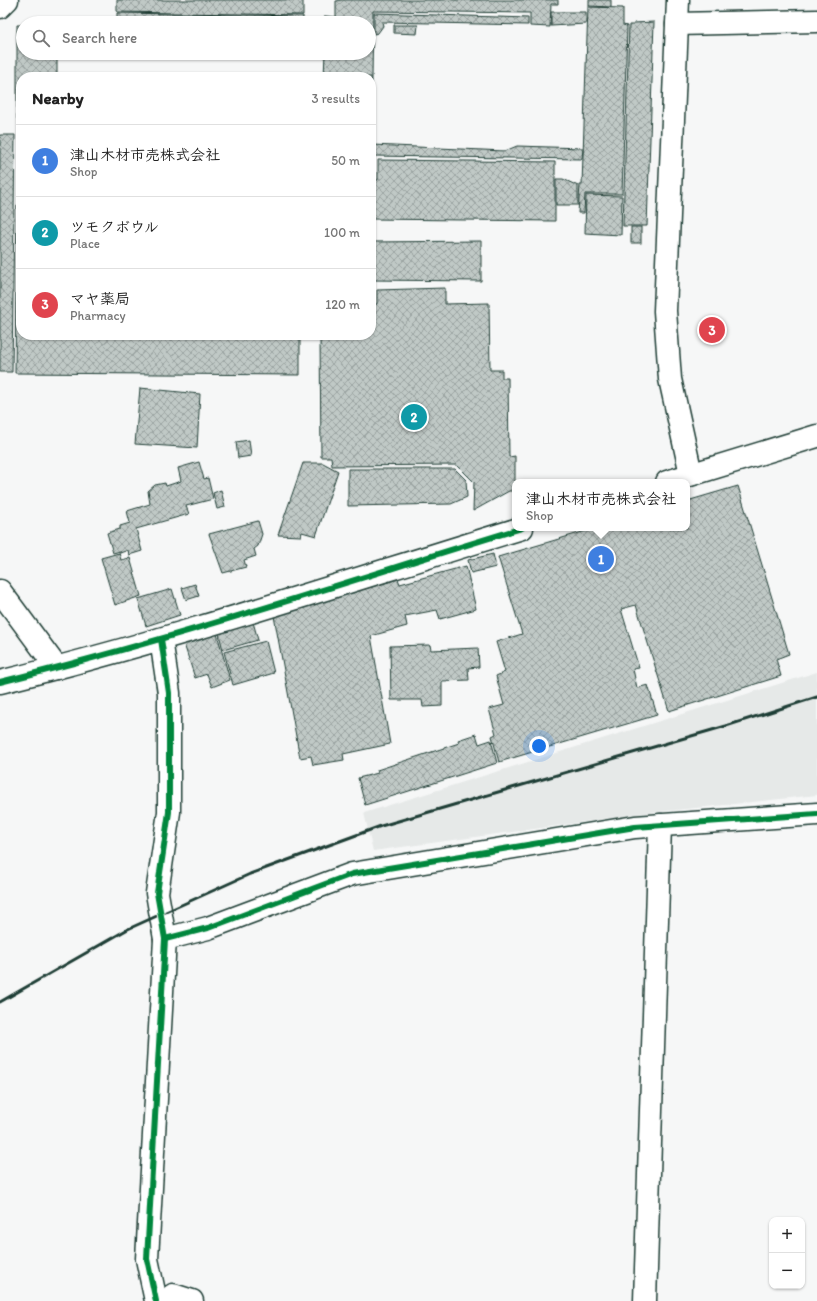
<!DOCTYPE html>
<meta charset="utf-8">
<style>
:root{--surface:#fff;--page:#f6f6f6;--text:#222;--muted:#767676;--line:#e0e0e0;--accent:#0f766e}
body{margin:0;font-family:Itim,"Klee One",sans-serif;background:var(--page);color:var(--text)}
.controls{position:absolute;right:12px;bottom:12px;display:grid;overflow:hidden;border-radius:8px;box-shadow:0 1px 3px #0004}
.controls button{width:36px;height:36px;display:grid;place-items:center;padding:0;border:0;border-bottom:1px solid var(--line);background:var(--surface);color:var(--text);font:20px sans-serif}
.you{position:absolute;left:539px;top:746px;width:14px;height:14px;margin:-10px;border:3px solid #fff;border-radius:50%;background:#1a73e8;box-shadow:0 0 0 6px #1a73e833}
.badge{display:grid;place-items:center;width:26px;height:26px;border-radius:50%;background:var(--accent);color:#fff;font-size:13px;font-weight:700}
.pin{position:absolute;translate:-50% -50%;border:2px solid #fff;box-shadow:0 1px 4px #0006}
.popup{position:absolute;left:512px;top:479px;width:178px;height:52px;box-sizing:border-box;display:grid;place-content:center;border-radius:8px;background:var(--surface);filter:drop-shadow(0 1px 3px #0005);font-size:13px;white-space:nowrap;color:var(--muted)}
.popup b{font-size:15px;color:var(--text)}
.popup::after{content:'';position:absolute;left:50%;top:100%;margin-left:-8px;border:8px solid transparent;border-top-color:var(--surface)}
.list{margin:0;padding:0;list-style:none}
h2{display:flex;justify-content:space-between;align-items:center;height:52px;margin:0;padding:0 16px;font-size:17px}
h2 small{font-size:13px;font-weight:400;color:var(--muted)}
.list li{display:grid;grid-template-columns:26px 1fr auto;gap:12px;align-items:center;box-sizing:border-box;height:72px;padding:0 16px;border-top:1px solid var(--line)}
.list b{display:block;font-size:15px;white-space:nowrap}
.list p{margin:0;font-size:13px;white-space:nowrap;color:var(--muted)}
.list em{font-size:13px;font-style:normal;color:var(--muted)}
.icon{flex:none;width:22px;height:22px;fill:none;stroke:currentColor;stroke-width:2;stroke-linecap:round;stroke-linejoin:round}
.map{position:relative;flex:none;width:817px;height:1301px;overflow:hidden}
.search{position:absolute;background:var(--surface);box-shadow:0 1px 3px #0004;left:16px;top:16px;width:360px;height:44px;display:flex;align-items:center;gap:10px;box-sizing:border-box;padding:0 14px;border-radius:22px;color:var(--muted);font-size:15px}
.panel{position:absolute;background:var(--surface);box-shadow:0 1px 3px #0004;left:16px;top:72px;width:360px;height:268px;border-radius:16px}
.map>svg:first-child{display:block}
.built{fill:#e6e9e8}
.building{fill:url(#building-cross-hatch);stroke:#1f3d34}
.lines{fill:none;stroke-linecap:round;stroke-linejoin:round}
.street-casing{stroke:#1f3d34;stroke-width:25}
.highway-casing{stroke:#1f3d34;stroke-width:25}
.street{stroke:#fff;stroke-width:22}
.highway{stroke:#fff;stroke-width:22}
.rail{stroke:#1f3d34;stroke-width:3}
.cycleway-casing{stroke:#fff;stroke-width:8}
.cycleway{stroke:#00873e;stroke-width:6}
</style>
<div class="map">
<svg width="817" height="1301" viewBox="0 0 817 1301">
<defs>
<pattern id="building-cross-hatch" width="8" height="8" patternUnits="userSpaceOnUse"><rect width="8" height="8" fill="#c0c9c6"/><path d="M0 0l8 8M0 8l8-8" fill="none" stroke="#9ba4a2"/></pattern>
</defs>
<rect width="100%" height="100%" fill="#f6f7f7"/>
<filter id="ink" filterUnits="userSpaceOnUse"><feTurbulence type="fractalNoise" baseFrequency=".025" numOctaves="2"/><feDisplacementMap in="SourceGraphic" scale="8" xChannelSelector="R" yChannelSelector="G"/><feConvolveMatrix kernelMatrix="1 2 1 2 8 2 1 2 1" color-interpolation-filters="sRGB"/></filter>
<g filter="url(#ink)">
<polygon class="built" points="817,672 817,795 658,812 373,851 364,813"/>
<g class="building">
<polygon points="117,0 303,0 303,15 117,12"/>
<polygon points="342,0 558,0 558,4 551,4 550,27 530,26 530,13 373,11 371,143 371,77 324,77 325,53 369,53 369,23 325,23 325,16 336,17 336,1"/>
<polygon points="589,0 611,0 611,7 589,6"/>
<polygon points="588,7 623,8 623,25 627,26 622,194 585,194 584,213 578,213 580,185 582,185"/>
<polygon points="551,12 586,12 586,24 551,26"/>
<polygon points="117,13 303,16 303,23 117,22"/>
<polygon points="374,13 528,18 528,25 382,22 383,26 378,33 374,34"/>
<polygon points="654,22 647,226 623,226 629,25 634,25 634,23"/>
<polygon points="17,25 23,25 23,53 57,53 57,77 21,77 21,119 17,119"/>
<polygon points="394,25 418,25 417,34 394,33"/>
<polygon points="0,135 15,135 12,372 0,372"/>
<polygon points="372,145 505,151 517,146 583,148 582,159 372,156"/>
<polygon points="378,160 555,162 555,221 371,219 371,180 378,180"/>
<polygon points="556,179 563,179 578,186 578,205 556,205"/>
<polygon points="586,195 622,196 621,235 585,233"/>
<polygon points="17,205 21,205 21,335 300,335 300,375 15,373"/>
<rect x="631" y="227" width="10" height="16"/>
<polygon points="481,241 481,281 371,280 371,242"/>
<polygon points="445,288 445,304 489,303 490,370 502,370 502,378 508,378 509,457 515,456 515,491 509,491 473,511 474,482 457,465 332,466 331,457 321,457 320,336 371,335 371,304 377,304 377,290"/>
<polygon points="140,388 200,394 197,448 135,444"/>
<polygon points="249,440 251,456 238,458 236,442"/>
<polygon points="199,462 204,479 208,478 213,499 186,506 189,514 136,529 142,551 129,555 128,550 120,553 120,551 113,553 107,533 120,529 120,526 130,523 127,511 150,504 148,491 155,485 165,483 166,486 181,481 178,468"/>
<polygon points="303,463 323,463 338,471 316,536 302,532 301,536 278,535"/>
<polygon points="348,469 455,469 466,480 467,497 451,504 348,506"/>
<polygon points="738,486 789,654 776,659 781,676 669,711 636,605 621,609 639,668 633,669 637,688 648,685 657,715 499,762 492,736 496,734 489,709 504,705 496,676 505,672 496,642 522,634 498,557 596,528 687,528 687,501"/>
<polygon points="221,490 225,507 217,509 213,493"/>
<polygon points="258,521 262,534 258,546 254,549 256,556 244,560 246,567 223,573 209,534"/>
<polygon points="119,553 121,560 130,558 141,596 115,605 101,558"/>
<polygon points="493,554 496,567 471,573 468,560"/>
<polygon points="466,566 476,609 440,619 437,610 405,616 407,626 371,636 390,744 343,754 344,760 313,765 311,756 300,758 274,616 398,579 400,584"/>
<polygon points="195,584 199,596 186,600 182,588"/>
<polygon points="172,589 180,615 146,626 138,599"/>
<polygon points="253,622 258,640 223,650 219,634"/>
<polygon points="217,634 230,680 212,687 207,674 195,678 184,644"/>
<polygon points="266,641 274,673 233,685 224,652"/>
<polygon points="430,645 431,650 478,648 479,667 468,668 469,680 442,681 442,706 423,707 422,700 391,700 390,646"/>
<polygon points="476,734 479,744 491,740 497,763 365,805 358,778 378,773 377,770 459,743 458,740"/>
</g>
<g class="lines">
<defs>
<g id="street">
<polyline points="678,0 665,311 670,379 691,474"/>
<polyline points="677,24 817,21"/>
<polyline points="667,482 817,436"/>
<polyline points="0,591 57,668"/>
<path d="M0,682C176,639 348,581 522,528"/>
<polyline points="165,939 208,928 352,874 635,827 817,814"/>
<polyline points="156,1301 147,1259 165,939 157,893 169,812 169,693 161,639"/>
<polyline points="170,1301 173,1295 192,1301"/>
<polyline points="645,1301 660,825"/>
</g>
<polyline id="highway" points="0,7 7,0"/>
</defs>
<use href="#street" class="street-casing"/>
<use href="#highway" class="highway-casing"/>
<use href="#street" class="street"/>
<use href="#highway" class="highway"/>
<polyline class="rail" points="0,1002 128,929 250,874 381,826 726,726 817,697"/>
<defs>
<g id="cycleway">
<path d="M0,682C176,639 348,581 522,528"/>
<polyline points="165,939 208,928 352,874 635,827 817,814"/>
<polyline points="156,1301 147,1259 165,939 157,893 169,812 169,693 161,639"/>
</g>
</defs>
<use href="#cycleway" class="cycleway-casing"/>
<use href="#cycleway" class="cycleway"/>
</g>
</g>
</svg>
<div class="controls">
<button>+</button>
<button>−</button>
</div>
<div class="you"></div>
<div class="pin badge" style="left:601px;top:559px;background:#3f7fe0">1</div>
<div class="popup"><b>津山木材市売株式会社</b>Shop</div>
<div class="pin badge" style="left:414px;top:417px;background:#0f9aa8">2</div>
<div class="pin badge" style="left:712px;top:330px;background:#e0444e">3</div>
<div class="search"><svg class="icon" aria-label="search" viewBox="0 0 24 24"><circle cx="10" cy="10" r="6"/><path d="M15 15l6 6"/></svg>Search here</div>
<section class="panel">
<h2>Nearby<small>3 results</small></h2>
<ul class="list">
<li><span class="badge" style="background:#3f7fe0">1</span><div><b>津山木材市売株式会社</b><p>Shop</p></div><em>50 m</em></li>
<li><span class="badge" style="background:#0f9aa8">2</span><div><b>ツモクボウル</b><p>Place</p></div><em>100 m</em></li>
<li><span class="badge" style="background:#e0444e">3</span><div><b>マヤ薬局</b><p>Pharmacy</p></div><em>120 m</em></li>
</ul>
</section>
</div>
